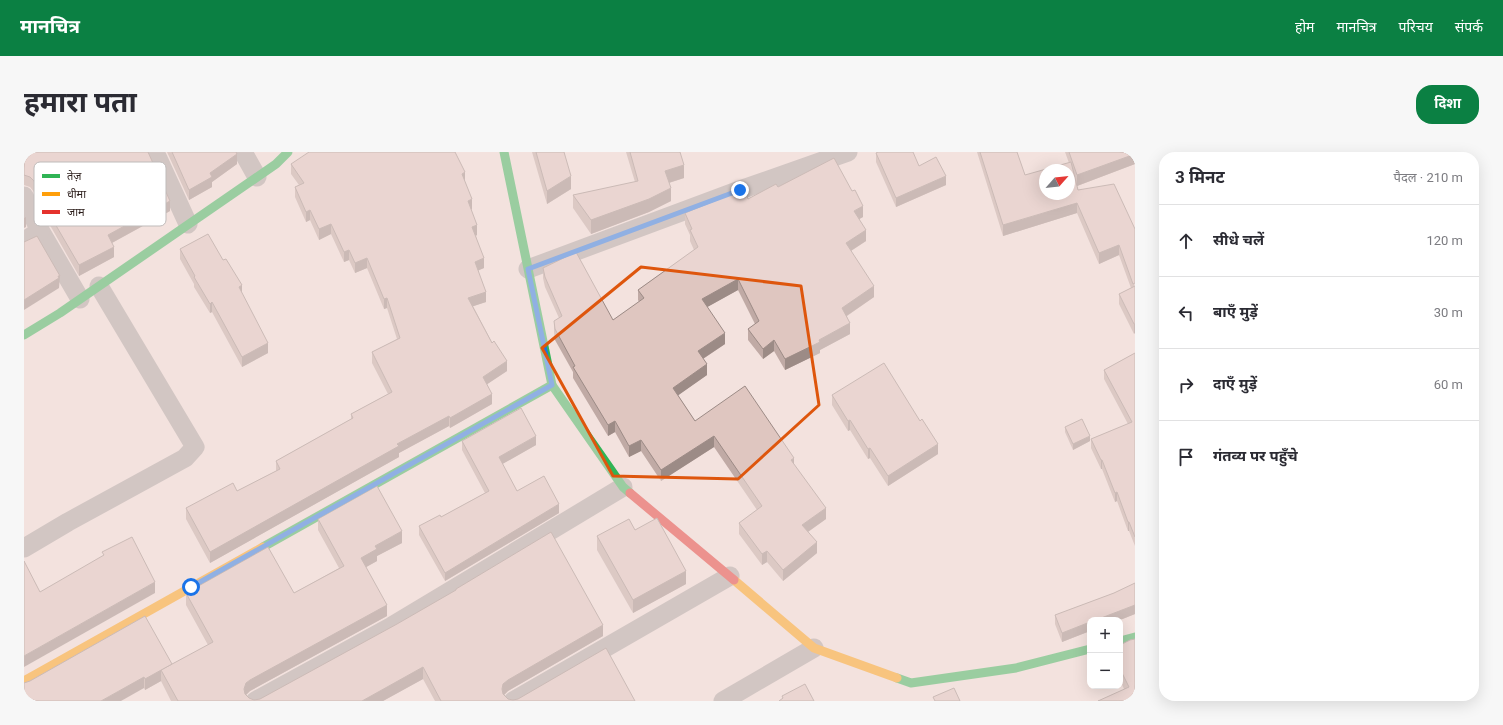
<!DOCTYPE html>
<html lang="hi">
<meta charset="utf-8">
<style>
:root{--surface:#fff;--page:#f7f7f7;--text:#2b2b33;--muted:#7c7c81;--line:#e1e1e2;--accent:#0b8043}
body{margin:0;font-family:Roboto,"Noto Sans Devanagari",sans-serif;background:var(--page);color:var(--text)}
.controls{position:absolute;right:12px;bottom:12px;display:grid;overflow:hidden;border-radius:8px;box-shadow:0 4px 16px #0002}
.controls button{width:36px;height:36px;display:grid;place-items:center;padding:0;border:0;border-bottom:1px solid var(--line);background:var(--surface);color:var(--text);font:20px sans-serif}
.compass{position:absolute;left:1015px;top:12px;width:36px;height:36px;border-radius:50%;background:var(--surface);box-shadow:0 4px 16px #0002;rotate:63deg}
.stop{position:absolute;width:12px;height:12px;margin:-9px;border:3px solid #1a73e8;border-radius:50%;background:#fff}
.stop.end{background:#1a73e8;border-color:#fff;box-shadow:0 1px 4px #0008}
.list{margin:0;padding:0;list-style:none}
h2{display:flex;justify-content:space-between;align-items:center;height:52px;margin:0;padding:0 16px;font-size:17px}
h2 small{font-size:13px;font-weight:400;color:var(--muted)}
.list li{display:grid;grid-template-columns:26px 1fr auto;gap:12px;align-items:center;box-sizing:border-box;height:72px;padding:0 16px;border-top:1px solid var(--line)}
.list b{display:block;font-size:15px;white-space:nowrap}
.list em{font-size:13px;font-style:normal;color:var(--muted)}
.icon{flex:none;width:22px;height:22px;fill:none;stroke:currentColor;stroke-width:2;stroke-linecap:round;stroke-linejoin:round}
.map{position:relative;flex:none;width:1111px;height:549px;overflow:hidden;border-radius:16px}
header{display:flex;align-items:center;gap:24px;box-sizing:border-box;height:56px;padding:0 20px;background:var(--accent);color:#fff}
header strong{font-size:19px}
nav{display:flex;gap:22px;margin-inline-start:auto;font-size:14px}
.intro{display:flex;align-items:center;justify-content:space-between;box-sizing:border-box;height:96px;padding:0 24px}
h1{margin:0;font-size:28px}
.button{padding:10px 18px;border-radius:16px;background:var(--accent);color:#fff;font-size:14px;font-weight:700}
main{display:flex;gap:24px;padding:0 24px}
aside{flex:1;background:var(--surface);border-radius:16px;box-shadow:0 4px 16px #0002}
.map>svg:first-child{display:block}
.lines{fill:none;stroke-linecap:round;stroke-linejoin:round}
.street{stroke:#aca4a2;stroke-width:19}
.fast{stroke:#30b455;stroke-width:9}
.slow{stroke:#ff9f0a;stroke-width:9}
.jam{stroke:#e5322d;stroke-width:9}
.wall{fill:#c0aaa5}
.shaded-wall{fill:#9c8b86}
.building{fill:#dfc6c0;stroke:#9c8b86;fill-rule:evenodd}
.route{stroke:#1a73e8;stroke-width:5}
.marked{fill:none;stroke:#de560d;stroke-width:3;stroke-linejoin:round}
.key{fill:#fff;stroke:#bfbbba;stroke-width:1}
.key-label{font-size:11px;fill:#2a1c19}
</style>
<header>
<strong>मानचित्र</strong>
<nav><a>होम</a><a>मानचित्र</a><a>परिचय</a><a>संपर्क</a></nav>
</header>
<div class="intro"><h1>हमारा पता</h1><a class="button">दिशा</a></div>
<main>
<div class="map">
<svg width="1111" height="549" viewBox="0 0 1111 549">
<rect width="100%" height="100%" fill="#f3e2de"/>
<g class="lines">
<g class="street">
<polyline points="131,0 164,72"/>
<polyline points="219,0 233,25"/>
<polyline points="0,44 13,73 56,147"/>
<polyline points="0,89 16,79"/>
<polyline points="504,117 716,38 824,0"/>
<polyline points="0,396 44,370 161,306 171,295 75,134"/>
<polyline points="231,549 368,474 599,335"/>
<polyline points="489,549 706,424"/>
<polyline points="699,549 790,496"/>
</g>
<g class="fast">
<polyline points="480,0 528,233 599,335 606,341"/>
<polyline points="0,183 36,161 252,12 264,0"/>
<polyline points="239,395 528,233"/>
<polyline points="1096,489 1111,485"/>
<polyline points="873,526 887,531 992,516 1066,497"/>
</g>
<g class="slow">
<polyline points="710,428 790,496 873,526"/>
<polyline points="0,529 239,395"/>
</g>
<polyline class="jam" points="606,341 710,428"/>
</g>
<g class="wall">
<polygon points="0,0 146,59 88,91 90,105 55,124 23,68 10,40 6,35 0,33"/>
<polygon points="143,0 212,0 213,12 188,30 188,35 165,48"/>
<polygon points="508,0 540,0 547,37 523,52"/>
<polygon points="602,0 656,0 660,26 645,31 647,49 625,60 567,82 549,56 549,43 611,30"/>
<polygon points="953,0 993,0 1001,23 1045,11 1041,0 1111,0 1111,12 1053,34 1054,38 1111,77 1110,182 1095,152 1095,142 1107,136 1095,103 1075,112 1053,61 979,84"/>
<polygon points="852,1 895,14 922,33 872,55 852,10"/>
<polygon points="267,12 441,30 448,57 447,58 453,83 452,84 460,116 454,118 462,150 449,154 483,219 463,232 468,252 426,276 425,274 375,301 375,305 186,411 162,367 162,356 213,339 252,319 252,309 327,267 327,262 364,242 348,211 348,200 373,187 363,156 360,157 343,116 331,121 325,108 320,110 307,82 295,88 286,68 282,70 271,45 271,35 275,33 267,22"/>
<polygon points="754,35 839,65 835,67 842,89 827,99 850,145 823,164 826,182 796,198 796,201 761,218 750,199 739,207 724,188 724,177 731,172 714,138 683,155 701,192 679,207 683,223 654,243 671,269 770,313 802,367 784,380 793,401 759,429 743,410 738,413 715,382 715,371 733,358 690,295 637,329 617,299 605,305 591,280 584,284 549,226 549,220 531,188 530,180 530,169 535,166 521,135 519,126 519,116 589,168 615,150 614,148 614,138 670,98 666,89 666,83 661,72 661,61 724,47"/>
<polygon points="156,97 218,142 244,201 218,215 188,160 186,161 170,135 170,132 156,107"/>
<polygon points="1111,201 1111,394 1105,379 1104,379 1093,349 1091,350 1078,317 1077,317 1067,296 1067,287 1104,272 1080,227 1080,218"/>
<polygon points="808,243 914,302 864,334 846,306 844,307 826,278 824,279 808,253"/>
<polygon points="1041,275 1066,289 1049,298 1041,280"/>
<polygon points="438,289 512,293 478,312 493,339 535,361 421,429 395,383 395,374 417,365 461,341 438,298"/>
<polygon points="294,367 378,391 353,404 353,409 342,415 363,464 226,539 222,543 225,546 230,548 236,547 373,472 432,439 432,437 579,484 484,539 480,543 484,547 489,548 611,549 411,549 399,527 359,549 147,549 137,529 121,538 120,536 0,549 148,512 184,493 162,453 162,441 270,441 315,416 294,378"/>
<polygon points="611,378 662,432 609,461 573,398 573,384"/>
<polygon points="1111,431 1111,462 1096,468 1066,468 1066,479 1038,490 1031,472 1031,463 1090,441"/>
<polygon points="1096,493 1111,549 1100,537 1096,528"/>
</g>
<g class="shaded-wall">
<polygon points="213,2 213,12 188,30 188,35 165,48 165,38 186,21"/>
<polygon points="1111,2 1111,12 1053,34 1053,23"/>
<polygon points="660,13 660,26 641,32 641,19"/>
<polygon points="441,20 441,31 438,22"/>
<polygon points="547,24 547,37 523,52 523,39"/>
<polygon points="922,24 922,33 872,55 872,46"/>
<polygon points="647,36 647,49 625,60 567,82 567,68"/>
<polygon points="448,47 448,57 444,59 444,49"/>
<polygon points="146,49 146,59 84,93 84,83"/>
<polygon points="1053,51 1053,61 979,84 979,73"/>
<polygon points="839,54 839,65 830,70 830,59"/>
<polygon points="286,58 286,68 282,70 282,60"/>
<polygon points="2,65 2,75 0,76 0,66"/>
<polygon points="307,72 307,82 295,88 295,77"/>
<polygon points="453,73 453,83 448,85 448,75"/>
<polygon points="842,78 842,89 822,102 822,91"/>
<polygon points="1095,93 1095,103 1075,112 1075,101"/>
<polygon points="90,95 90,105 55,124 55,113"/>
<polygon points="325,98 325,108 320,110 320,100"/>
<polygon points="343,106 343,116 331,121 331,111"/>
<polygon points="460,106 460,116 451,120 451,110"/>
<polygon points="36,124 35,136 0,158 0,148"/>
<polygon points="714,127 714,138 678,158 678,147"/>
<polygon points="218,133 218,143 215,135"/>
<polygon points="850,134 850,145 818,167 818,156"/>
<polygon points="462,140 462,150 444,156 444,146"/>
<polygon points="363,146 363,156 360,157 360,147"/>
<polygon points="188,150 188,160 186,161 186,152"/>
<polygon points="826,171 826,182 796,198 796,201 761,218 761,207"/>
<polygon points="1110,172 1111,172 1111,181 1110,182"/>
<polygon points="701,181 701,192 674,210 674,199"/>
<polygon points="750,188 750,199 739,207 739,197"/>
<polygon points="244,191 244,201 218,215 218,205"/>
<polygon points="483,209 483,219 459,235 459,225"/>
<polygon points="683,212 683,223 649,247 649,236"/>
<polygon points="468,242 468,252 426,276 426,266"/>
<polygon points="425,264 425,274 375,301 375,305 186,411 186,400 373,292"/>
<polygon points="826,268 826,278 824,279 824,269"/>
<polygon points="591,269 591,280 584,284 584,273"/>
<polygon points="512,284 512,293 475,314 475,305"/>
<polygon points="690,284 690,295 637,329 637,318"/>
<polygon points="1066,284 1066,289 1049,298 1049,292"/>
<polygon points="617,288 617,299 605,305 605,294"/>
<polygon points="914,292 914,302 864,334 864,324"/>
<polygon points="846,296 846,306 844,307 844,297"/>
<polygon points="770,306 770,317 767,308"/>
<rect x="1077" y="308" width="1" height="9"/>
<polygon points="1093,340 1093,349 1091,350 1091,341"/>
<polygon points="535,352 535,361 421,429 421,421"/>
<polygon points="802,356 802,367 778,384 778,373"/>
<rect x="1104" y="370" width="1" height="9"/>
<polygon points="378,379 378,391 353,404 353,409 337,418 337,406 351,394"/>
<polygon points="793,390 793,401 759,429 759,418"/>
<polygon points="743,399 743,410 738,413 738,402"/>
<polygon points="662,419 662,432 609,461 609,448"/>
<polygon points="131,430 131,441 0,515 0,504"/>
<polygon points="363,453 363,464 226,539 222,543 220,548 220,537 222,531 226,528"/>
<polygon points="1111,453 1111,462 1096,468 1072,468"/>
<polygon points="1066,470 1066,479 1038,490 1038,481"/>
<polygon points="579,473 579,484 484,539 479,544 478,537 479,532 484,528"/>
<polygon points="148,512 137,518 137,529 121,538 121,527"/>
<polygon points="399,515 399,527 359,549 338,549"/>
<polygon points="120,525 120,536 97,549 77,549"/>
</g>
<g class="building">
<polygon points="0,0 124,0 146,49 84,83 90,95 55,113 23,58 10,29 6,25 0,23"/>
<polygon points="148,0 212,0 213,2 186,21 188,25 165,38"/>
<polygon points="285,0 431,0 441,20 438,22 448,47 444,49 453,73 448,75 460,106 451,110 462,140 444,146 468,191 470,189 483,209 459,225 468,242 426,266 425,264 373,292 375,294 186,400 162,356 209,331 213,339 256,317 252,309 329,266 327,262 368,240 348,200 376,186 363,146 360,147 343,106 331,111 325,98 320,100 307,72 295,77 286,58 282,60 271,35 280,31 267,12"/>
<polygon points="512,0 540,0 547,24 523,39"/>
<polygon points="606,0 656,0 660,13 641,19 647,36 625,47 567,68 549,43 614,29"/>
<polygon points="854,0 889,0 895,14 912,5 922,24 872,46 852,1"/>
<path d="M956,0H993L1001,23L1047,10L1054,38L1090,32L1111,77V131L1109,132L1095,93L1075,101L1053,51L979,73ZM1021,18H1045V42H1021Z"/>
<polygon points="1045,0 1111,0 1111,2 1053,23"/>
<polygon points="810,6 828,39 831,38 839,54 830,59 842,78 822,91 850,134 818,156 826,171 795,188 796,190 761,207 750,188 739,197 724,177 735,169 714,127 678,147 701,181 674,199 683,212 649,236 671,269 721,234 770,306 767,308 802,356 778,373 793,390 759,418 743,399 738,402 715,371 738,354 690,284 637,318 617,288 605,294 591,269 584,273 549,215 551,214 531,177 530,169 538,164 521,125 519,116 552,100 589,168 620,146 614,138 674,95 666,78 668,77 661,61 720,37 724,47 752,32 754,35"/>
<polygon points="184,82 199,108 202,107 218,133 215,135 244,191 218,205 188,150 186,152 170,125 171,124 156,97"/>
<polygon points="13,84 36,124 34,124 35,126 0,148 0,90"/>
<polygon points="1111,134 1111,172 1110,172 1095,142"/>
<polygon points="1111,201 1111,385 1105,370 1104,370 1093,340 1091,341 1078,308 1077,308 1067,287 1108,270 1080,218"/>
<polygon points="860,211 896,269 898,267 914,292 864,324 846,296 844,297 826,268 824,269 808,243"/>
<polygon points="497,256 512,284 475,305 493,339 520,324 535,352 421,421 395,374 416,363 417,365 465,339 438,289"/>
<polygon points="1058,267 1066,284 1049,292 1041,275"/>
<polygon points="353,334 378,379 351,394 353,397 337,406 363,453 226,528 222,531 220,537 221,542 225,546 230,548 236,547 373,472 432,438 432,437 527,380 579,473 484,528 479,532 478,537 479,542 484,547 489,548 494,547 582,496 611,549 417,549 399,515 338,549 154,549 137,518 189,490 162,441 244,395 270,441 320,414 294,367"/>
<polygon points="633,366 662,419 609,448 573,384 605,367 611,378"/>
<polygon points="108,385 131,430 0,504 0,409 16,440 80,403 78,400"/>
<polygon points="1111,431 1111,453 1072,468 1066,468 1066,470 1038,481 1031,463 1090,441"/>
<polygon points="121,464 148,512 121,527 120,525 77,549 0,549 0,531 6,529"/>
<polygon points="1111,487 1111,549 1074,549 1105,535 1096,517 1096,493 1106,488"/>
<polygon points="781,532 790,549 755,549 759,546 758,544"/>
<polygon points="930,536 936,549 911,549 909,545"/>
</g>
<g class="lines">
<polyline class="route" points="167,435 528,233 504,117 716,38"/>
</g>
<path d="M0 0H1111V549H0ZM617,115L777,134L795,253L714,327L589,324L518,196Z" fill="#f3e2de" fill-opacity=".55" fill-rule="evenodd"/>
<path class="marked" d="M617,115L777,134L795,253L714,327L589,324L518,196Z"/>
<rect x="10" y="10" width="132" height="64" rx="6" class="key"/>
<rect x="18" y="22" width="18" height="4" fill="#30b455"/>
<rect x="18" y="40" width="18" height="4" fill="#ff9f0a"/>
<rect x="18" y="58" width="18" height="4" fill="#e5322d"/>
<g class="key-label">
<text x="43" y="28">तेज़</text>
<text x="43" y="46">धीमा</text>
<text x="43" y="64">जाम</text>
</g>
</svg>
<div class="controls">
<button>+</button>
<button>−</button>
</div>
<svg class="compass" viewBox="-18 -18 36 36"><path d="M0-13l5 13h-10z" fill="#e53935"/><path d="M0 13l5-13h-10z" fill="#7c7c81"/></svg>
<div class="stop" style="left:167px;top:435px"></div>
<div class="stop end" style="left:716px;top:38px"></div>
</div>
<aside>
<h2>3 मिनट<small>पैदल · 210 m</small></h2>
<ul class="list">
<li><svg class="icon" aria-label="ahead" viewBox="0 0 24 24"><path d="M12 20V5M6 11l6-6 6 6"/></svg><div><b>सीधे चलें</b></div><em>120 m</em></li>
<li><svg class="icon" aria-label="left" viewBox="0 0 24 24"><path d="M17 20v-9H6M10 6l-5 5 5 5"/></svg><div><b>बाएँ मुड़ें</b></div><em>30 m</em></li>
<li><svg class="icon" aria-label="right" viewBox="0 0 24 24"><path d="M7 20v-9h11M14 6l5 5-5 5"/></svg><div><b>दाएँ मुड़ें</b></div><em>60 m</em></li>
<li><svg class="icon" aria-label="arrive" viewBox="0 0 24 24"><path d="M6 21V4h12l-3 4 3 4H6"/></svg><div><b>गंतव्य पर पहुँचे</b></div></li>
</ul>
</aside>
</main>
